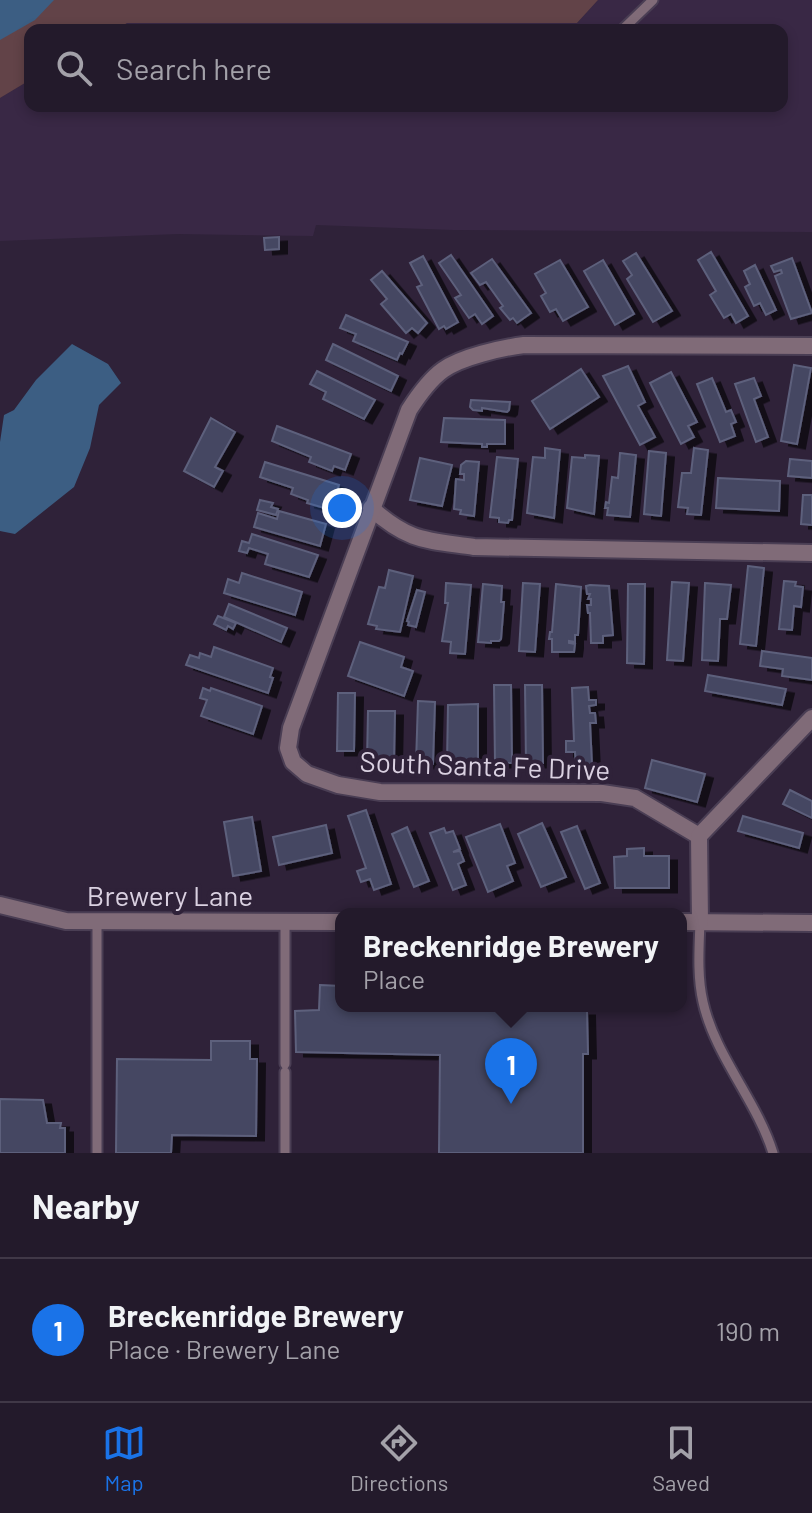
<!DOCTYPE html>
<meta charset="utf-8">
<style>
:root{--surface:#231a2b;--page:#2f2737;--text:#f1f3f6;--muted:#a3a1a9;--line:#403847;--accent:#1a73e8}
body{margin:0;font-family:Barlow,sans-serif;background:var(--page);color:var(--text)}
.you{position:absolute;left:342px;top:508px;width:28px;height:28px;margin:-20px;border:6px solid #fff;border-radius:50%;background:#1a73e8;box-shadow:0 0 0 12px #1a73e833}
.badge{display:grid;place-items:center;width:52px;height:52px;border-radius:50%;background:var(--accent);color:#fff;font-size:26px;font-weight:700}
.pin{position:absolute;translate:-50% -66px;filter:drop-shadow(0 2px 4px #0008)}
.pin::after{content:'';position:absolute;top:42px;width:28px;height:24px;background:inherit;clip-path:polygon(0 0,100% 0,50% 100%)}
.popup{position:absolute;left:335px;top:908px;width:352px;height:104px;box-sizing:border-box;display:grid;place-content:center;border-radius:16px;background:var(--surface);filter:drop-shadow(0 2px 6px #0005);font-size:26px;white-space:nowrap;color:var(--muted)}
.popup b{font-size:30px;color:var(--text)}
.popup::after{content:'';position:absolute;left:50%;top:100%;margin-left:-16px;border:16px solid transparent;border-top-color:var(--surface)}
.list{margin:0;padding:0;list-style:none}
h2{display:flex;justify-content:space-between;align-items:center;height:104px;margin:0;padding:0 32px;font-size:34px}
h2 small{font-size:26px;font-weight:400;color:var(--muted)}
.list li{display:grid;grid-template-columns:52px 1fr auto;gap:24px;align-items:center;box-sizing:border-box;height:144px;padding:0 32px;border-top:2px solid var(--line)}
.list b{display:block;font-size:30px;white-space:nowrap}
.list p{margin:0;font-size:26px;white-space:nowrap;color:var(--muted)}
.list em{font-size:26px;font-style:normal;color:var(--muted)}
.icon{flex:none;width:44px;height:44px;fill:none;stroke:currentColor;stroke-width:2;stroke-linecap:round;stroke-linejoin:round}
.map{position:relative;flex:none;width:812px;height:1153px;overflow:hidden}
.search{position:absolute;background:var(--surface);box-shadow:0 4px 12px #0003;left:24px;right:24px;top:24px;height:88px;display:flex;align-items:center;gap:20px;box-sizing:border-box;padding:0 28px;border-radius:16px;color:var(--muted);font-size:30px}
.sheet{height:248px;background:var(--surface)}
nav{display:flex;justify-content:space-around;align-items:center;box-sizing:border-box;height:112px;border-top:2px solid var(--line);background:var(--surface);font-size:22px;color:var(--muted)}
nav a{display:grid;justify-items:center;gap:4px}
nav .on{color:var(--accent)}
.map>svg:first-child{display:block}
.built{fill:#392845}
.green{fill:#624348}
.water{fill:#3c5e83}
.building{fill:#454762;stroke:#5d607c;stroke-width:2;filter:url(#shadow)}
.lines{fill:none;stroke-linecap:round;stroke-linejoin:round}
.lane-casing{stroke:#4a3e54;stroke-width:13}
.street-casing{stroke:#4a3e54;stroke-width:20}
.lane{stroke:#806b78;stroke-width:9}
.street{stroke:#806b78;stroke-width:16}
.labels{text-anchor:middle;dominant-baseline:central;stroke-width:8;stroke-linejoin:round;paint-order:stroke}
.street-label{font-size:28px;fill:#dad1e1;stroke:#2f2239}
</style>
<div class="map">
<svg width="812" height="1153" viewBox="0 0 812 1153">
<defs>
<filter id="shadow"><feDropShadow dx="8" dy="4.5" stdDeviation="0" flood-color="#0009"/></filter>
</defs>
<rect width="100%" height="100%" fill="#2f2239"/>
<polygon class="built" points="598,0 812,0 812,232 453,230 316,225 313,236 178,234 0,241 0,98 30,80 30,106 782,106 782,30 116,30 127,23 577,23"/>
<polygon class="green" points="0,0 598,0 577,23 127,23 116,30 30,30 30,80 0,98"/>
<g class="water">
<polygon points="0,0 54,0 35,20 0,40"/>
<polygon points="72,344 108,364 121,383 99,405 90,448 74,487 15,534 0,531 0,442 4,415 14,410 36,380"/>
</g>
<g class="building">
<polygon points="279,237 279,249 265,250 264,238"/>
<polygon points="711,252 748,316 736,323 731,314 724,318 710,295 716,291 698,260"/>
<polygon points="636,253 672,311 653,322 627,279 632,275 623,261"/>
<polygon points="451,255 493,316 482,324 475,314 469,318 455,298 461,295 439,263"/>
<polygon points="423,256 458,322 446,329 444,326 439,329 417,287 422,285 410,263"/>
<polygon points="792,258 812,313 791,319 775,276 782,273 781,270 774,272 771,266"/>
<polygon points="492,259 531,313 517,323 513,318 510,320 500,308 503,306 486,282 480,285 471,273"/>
<polygon points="560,260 588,307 563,321 556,309 550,312 541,296 546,293 535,274"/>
<polygon points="603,260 634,314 615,325 584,271"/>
<polygon points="755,265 776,310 766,315 760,303 754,306 745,287 750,284 744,271"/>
<polygon points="382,271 427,323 418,333 412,328 406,333 381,304 387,299 371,280"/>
<polygon points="346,315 408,342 402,354 400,353 397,360 353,341 356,334 340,328"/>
<polygon points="333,344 398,376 391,391 326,360"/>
<polygon points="794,365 811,368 797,444 781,441"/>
<polygon points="628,366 645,402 638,406 655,437 640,445 603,376"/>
<polygon points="581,369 599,397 550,429 532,401"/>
<polygon points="317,371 375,400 364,419 323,399 326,392 310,384"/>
<polygon points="671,372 697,422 688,426 694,437 681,444 650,383"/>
<polygon points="712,378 726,412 731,410 736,422 731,424 735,436 720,442 697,384"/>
<polygon points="754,378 761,396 754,399 768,437 756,442 735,384"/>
<polygon points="471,400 510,402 509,410 507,412 482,408 482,411 473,410 470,407"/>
<polygon points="211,418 235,432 215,467 223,471 214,487 184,471"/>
<polygon points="444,418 505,420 505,444 487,444 487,447 482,447 482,444 441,442"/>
<polygon points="277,426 351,454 345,470 334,466 332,471 309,462 311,457 272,441"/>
<polygon points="545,448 560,450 554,518 527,513 533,457 545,458"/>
<polygon points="694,448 708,450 701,515 687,514 688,508 678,507 682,473 691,473"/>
<polygon points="649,451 666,453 661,516 644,514"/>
<polygon points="620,453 636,455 630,517 607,515 608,508 605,508 606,502 609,503 612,477 618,478"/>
<polygon points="585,455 599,456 594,514 567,508 572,457 585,458"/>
<polygon points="497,457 518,459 512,520 509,520 508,523 499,522 499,518 490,517"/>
<polygon points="420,458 452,465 442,506 410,500"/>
<polygon points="790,459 812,461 812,478 788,476"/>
<polygon points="466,461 479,462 474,516 460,514 461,510 454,509 456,479 464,480 464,474 460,474 461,465"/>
<polygon points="265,462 339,485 334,501 331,500 328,509 307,503 308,500 291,494 293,488 260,477"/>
<polygon points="718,478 780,481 779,511 716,508"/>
<polygon points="803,495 812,495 812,525 801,524"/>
<polygon points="260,500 273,503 271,507 278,509 276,515 257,510"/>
<polygon points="279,511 326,524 320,546 254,527 258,513 277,519"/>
<polygon points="252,534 318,555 309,577 265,564 268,554 249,548 247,553 239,551 242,541 249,543"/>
<polygon points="748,566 764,568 756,646 740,644"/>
<polygon points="389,570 413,576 400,632 376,629 377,626 368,624 379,587 385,588"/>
<polygon points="242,573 302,592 295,615 224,593 228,579 239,583"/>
<polygon points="784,581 796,582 795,586 803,587 801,607 794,606 792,630 779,629"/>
<polygon points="672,582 689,583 683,661 667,660"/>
<polygon points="446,583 471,585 465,654 450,653 451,642 442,641 448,603 445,603"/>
<polygon points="523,583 540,584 535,652 519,651"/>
<polygon points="705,583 731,585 727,619 720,619 718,661 702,660"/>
<polygon points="483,584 502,586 501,602 504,602 501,639 499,641 491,641 491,643 478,642"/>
<polygon points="556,584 581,587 578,635 575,635 575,642 569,641 569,643 575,644 574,652 552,652 552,639 549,639 550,632 552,632"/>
<polygon points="628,584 645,584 644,664 627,663"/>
<polygon points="590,585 609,586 613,635 603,636 603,643 591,643 590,613 588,613 587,605 591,605 591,599 588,599 590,594 587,594 586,586"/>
<polygon points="417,590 425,592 416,627 408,625 409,622 407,621"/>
<polygon points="229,604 287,628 281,642 224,617"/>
<polygon points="218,616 236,623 233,629 228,626 226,630 214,624"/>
<polygon points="360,642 404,657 401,667 413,671 404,696 348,676"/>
<polygon points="214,647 273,668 270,677 273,678 268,693 186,665 190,655 199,658 200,653 211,657"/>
<polygon points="762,651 812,658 812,680 782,676 783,669 760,666"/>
<polygon points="708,675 786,689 782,705 705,691"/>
<polygon points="494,685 511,685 512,763 495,763"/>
<polygon points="525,685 542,685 543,763 526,763"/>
<polygon points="588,687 589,700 596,700 596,705 589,706 590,713 595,713 596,723 590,723 592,765 576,766 575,752 566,752 566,741 574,741 572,688"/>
<polygon points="203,688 210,691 211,688 262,706 253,734 201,716 207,700 200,698"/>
<polygon points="338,693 355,693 354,751 337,751"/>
<polygon points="418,701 435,702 433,764 416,763"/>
<polygon points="478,704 478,764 447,764 448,705"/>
<polygon points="368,711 395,711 394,762 367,761"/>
<polygon points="652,760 705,774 697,802 645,788"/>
<polygon points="790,790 812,801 812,818 783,804"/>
<polygon points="366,810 391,884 374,890 370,879 361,882 357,871 366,868 348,816"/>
<polygon points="743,816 803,833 799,848 738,831"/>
<polygon points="252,817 261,871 233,876 224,822"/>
<polygon points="542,823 566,877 541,887 518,834"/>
<polygon points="500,824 515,863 507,866 513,881 488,892 466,837"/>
<polygon points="326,825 332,853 279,865 273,837"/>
<polygon points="577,826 600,883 585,889 561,832"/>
<polygon points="407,827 429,881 414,887 392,834"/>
<polygon points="444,828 446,833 453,831 460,849 453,852 460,851 464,861 458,864 466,885 453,890 430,833"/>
<polygon points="644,848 644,856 669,856 669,888 615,888 614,857 627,856 627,849"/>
<polygon points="320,985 341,986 341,1006 550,1006 550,1011 587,1011 588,1054 583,1054 583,1153 439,1153 440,1055 296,1052 295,1011 319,1010"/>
<polygon points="211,1041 250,1041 250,1059 257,1059 256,1136 172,1135 171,1153 116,1153 117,1059 211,1060"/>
<polygon points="0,1099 43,1100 47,1123 61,1123 60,1128 65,1128 65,1153 0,1153"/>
</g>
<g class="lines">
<defs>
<g id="lane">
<polyline points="622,30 653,0"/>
<polyline points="97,921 97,1153"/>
<polyline points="285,922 285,1064"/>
<path d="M700,922C699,949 697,976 703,1002C715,1056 757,1101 773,1153"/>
<polyline points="285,1072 285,1153"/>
</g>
<g id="street">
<path d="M371,508C409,542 426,540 474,547L812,553"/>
<path d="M699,836L635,798L602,793L380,792L338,785L307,774L293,762L288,748L291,728L409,410C418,396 429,380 443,370C461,357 501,348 524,345L812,346"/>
<polyline points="0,905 66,921 341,922"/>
<polyline points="681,922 812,923"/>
<polyline points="700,922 699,836 812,718"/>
</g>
</defs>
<use href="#lane" class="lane-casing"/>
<use href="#street" class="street-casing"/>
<use href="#lane" class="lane"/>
<use href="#street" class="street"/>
</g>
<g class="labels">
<g class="street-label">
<text transform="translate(485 765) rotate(2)">South Santa Fe Drive</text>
<text x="170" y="895">Brewery Lane</text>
</g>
</g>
</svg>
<div class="you"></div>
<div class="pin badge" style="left:511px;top:1104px">1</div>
<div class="popup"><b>Breckenridge Brewery</b>Place</div>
<div class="search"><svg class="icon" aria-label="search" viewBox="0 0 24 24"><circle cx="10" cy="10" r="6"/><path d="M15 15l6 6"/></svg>Search here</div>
</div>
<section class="sheet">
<h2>Nearby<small></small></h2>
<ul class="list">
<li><span class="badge">1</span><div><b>Breckenridge Brewery</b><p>Place · Brewery Lane</p></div><em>190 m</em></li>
</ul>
</section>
<nav>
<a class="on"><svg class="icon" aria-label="map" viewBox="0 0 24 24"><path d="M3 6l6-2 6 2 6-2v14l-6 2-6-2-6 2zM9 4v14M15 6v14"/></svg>Map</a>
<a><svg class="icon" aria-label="directions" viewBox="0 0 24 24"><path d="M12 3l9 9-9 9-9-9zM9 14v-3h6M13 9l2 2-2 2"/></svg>Directions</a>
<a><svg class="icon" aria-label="saved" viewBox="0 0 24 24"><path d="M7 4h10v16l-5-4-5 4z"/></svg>Saved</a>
</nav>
